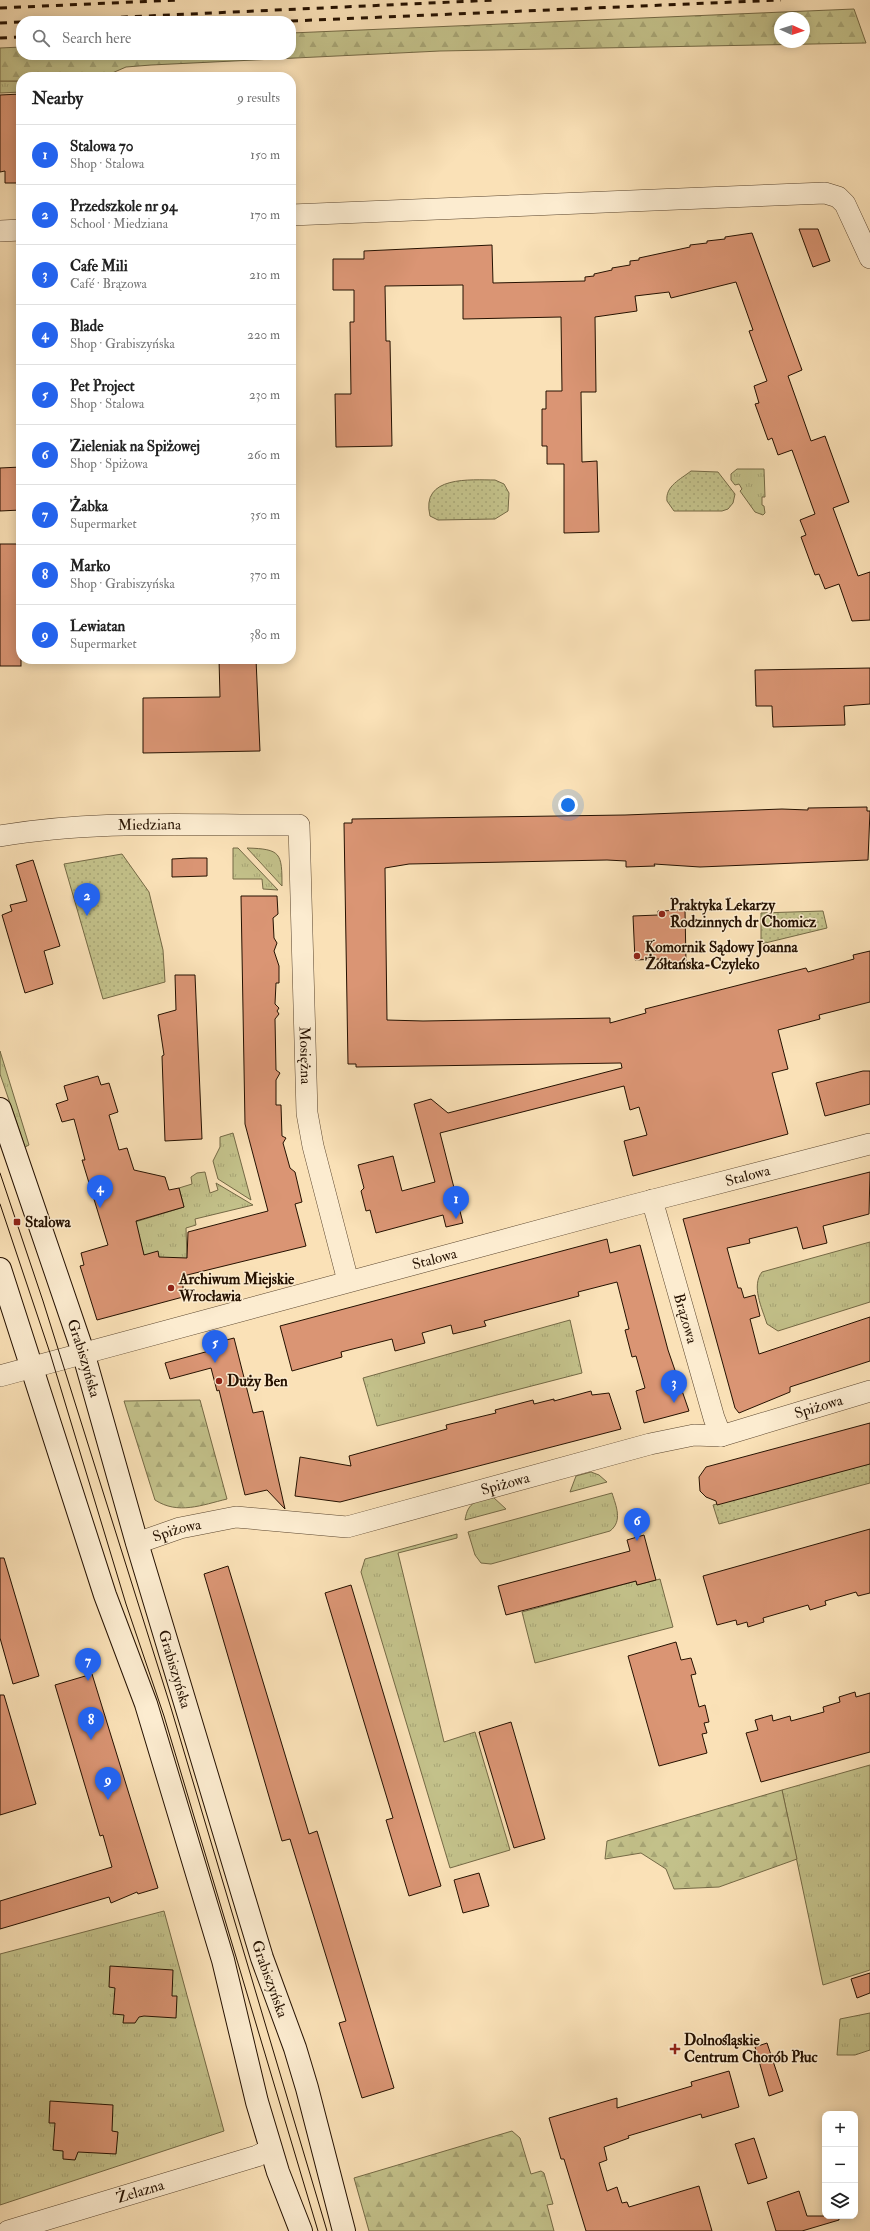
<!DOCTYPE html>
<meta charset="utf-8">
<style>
:root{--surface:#fff;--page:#f6f6f6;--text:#222;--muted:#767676;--line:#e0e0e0;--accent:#2563eb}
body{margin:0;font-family:"IM FELL Double Pica",serif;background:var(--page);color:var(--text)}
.controls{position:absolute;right:12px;bottom:12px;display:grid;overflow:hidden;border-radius:8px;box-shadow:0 2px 10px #0003}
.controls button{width:36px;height:36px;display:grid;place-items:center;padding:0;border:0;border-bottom:1px solid var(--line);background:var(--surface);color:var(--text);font:20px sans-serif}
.compass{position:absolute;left:774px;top:12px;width:36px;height:36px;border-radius:50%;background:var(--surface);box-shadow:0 2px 10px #0003;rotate:93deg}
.you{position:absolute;left:568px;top:805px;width:14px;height:14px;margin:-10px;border:3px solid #fff;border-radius:50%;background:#1a73e8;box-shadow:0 0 0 6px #1a73e833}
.badge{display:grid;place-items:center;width:26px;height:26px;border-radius:50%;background:var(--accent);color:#fff;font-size:13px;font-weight:700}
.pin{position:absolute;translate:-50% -33px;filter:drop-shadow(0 1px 2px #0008)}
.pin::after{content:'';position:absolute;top:21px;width:14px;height:12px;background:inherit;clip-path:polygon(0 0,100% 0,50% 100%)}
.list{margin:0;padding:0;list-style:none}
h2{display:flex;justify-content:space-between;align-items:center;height:52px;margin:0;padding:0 16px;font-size:17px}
h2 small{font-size:13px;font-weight:400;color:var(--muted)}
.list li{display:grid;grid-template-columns:26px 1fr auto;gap:12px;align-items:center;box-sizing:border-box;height:60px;padding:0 16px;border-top:1px solid var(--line)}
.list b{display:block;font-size:15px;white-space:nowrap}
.list p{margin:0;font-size:13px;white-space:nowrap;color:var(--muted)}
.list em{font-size:13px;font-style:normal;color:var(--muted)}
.icon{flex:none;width:22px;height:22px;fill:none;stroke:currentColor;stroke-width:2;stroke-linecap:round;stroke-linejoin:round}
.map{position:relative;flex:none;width:870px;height:2231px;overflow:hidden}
.search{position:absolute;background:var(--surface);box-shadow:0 2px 10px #0003;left:16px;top:16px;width:280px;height:44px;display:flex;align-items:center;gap:10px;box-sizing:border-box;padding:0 14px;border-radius:16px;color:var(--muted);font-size:15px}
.panel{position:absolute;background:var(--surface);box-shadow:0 2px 10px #0003;left:16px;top:72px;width:280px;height:592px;border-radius:16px}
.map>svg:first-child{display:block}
.grass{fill:url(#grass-tufts);stroke:#746945}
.forest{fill:url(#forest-firs);stroke:#746945;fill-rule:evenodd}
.park{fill:url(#park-dots);stroke:#746945}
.building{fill:#da9574;stroke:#251100}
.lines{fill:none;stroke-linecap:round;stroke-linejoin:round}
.minor-casing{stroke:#5a452e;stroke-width:22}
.secondary-casing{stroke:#251100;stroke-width:24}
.minor{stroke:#fcecd0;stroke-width:21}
.secondary{stroke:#fcecd0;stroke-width:22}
.tram{stroke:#251100;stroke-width:1}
.rail{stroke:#251100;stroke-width:3;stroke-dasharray:7 7;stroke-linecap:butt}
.poi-dot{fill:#8f2418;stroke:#fcecd0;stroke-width:1.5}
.labels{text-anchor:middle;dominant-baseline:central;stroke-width:3;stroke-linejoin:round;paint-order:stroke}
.street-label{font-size:15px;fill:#251100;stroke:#fcecd0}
.poi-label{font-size:15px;font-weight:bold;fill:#251100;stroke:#fcecd0;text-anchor:start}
</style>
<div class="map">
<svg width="870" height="2231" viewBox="0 0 870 2231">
<defs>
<pattern id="grass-tufts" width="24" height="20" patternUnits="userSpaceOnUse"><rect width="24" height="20" fill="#c3c18a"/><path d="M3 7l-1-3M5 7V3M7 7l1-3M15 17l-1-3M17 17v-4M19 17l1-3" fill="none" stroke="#a7a575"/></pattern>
<pattern id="forest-firs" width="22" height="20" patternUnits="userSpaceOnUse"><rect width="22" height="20" fill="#c3c18a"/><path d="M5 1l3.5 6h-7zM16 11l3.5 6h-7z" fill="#a7a575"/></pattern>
<pattern id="park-dots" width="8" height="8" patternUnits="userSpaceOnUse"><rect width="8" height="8" fill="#c3c18a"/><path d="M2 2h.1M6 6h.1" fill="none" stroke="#a7a575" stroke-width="1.8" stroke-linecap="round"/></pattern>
</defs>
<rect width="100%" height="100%" fill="#fae1b7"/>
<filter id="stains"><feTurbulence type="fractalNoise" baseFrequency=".005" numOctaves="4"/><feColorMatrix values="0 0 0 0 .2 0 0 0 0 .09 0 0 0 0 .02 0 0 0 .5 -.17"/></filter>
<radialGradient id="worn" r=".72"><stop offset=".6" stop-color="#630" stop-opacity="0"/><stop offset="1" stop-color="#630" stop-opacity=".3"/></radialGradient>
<g class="grass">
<polygon points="0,81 21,81 21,92 0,93"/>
<polygon points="737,469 764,469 765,497 762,497 762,505 764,506 765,513 763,515 755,512 740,491 742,489 739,484 735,485 731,480 731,474"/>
<polygon points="233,848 238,848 278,890 263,889 262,879 233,879"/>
<path d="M247,848C281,849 282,853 282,886Z"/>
<polygon points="0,1051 29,1145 25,1147 0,1074"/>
<polygon points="233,1133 251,1200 218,1179 213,1161 220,1147 220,1137"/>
<polygon points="205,1172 210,1193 218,1190 216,1183 253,1205 195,1219 196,1225 186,1228 187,1259 161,1265 144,1255 135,1222 184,1207 179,1188 192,1184 191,1177 197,1173"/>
<path d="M870,1242V1302L778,1331L767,1324C762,1308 751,1286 762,1272Z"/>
<polygon points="570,1320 582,1373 377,1426 363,1378"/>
<polygon points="591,1472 599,1475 607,1482 570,1492 576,1476"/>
<path d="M612,1493C616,1506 623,1521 610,1531L491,1564L481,1563L475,1555L468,1532Z"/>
<path d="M493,1497L506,1509L465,1520C468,1501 477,1501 493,1497Z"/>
<polygon points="457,1534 457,1538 398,1553 444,1742 475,1732 510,1850 450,1868 361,1572 365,1559"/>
<polygon points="660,1579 673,1627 535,1663 522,1612 636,1581 637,1585"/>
<polygon points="870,1765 870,1970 823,1985 782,1790"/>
<polygon points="164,1911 224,2131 0,2205 0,1954"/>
<polygon points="870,2013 870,2050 855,2055 837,2055 840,2019"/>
</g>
<g class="forest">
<path d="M854,9L866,43L440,51L151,65L126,67L103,77H21V81H0V48L21,47V55H291V33ZM780,18H804V42H780Z"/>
<path d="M200,1400L227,1499C202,1505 178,1515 155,1500L124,1401Z"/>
<polygon points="782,1790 797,1859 719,1887 674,1889 666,1869 641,1853 605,1859 607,1841"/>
<polygon points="512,2131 520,2138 531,2174 541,2171 544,2173 553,2204 547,2205 554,2231 369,2231 354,2178"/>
</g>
<g class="park">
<path d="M691,471L718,472L735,494L733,503L728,509L722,511H674L667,501C665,486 681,479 691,471Z"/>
<path d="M495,480L504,484L509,493L508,511L495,519L438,520L430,516C420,475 471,480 495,480Z"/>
<polygon points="122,854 149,892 163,950 165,982 103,999 64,864"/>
<polygon points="823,911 827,928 761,944 761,913"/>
<polygon points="870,1463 870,1483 719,1524 713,1505"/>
</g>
<g class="building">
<polygon points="21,94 21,183 5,183 5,171 0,172 0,95"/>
<polygon points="799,229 818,229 830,261 813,267"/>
<polygon points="752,233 802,370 788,376 811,441 825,436 849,502 833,508 858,576 870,572 870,620 852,621 839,584 825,589 819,574 815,575 801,537 806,535 800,520 815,514 792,450 778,455 772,438 768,440 755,404 759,403 754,386 767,381 749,331 753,330 736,282 671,298 669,292 635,296 637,311 595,317 596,392 581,392 582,462 597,461 599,532 564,533 564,464 547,464 547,446 542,446 542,409 546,409 546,391 562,391 561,317 463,319 463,285 385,286 386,341 390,341 392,446 336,447 335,394 351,394 350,322 354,322 354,290 333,290 333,259 364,259 364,251 492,245 493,283 585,281 585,277 594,276 594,274 612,270 612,268 630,265 630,261 639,260 639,258 690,247 690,245 707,243 707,241 725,239 725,237"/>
<polygon points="21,467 21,510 0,511 0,468"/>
<rect x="0" y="544" width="21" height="122"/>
<polygon points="219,659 256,659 260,751 143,753 143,698 220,697"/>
<polygon points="870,668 870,704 844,706 845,725 773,727 772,706 756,706 755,670"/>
<polygon points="867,807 867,811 870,811 868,860 700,867 654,864 655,866 626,867 626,861 607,860 409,864 385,868 387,1020 423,1021 610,1018 610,1023 646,1013 645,1009 806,968 808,972 854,959 853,955 870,951 870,1002 819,1015 820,1019 778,1030 788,1069 772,1073 788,1134 633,1176 624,1141 647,1135 639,1107 630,1110 624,1086 440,1133 463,1223 446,1227 443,1215 376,1233 370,1210 366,1211 361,1191 364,1188 358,1165 393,1156 402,1191 435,1182 414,1104 431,1099 448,1113 622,1068 621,1063 356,1067 356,1064 348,1064 344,823 352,823 352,819 625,815 782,809 808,810 808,808"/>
<polygon points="190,858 207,858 207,876 172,877 172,859"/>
<polygon points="33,860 60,946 44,951 53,984 25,993 2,915 12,911 10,905 27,901 16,865"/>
<polygon points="241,896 277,896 278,914 273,918 274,938 277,943 274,951 279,966 279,983 276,983 275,1004 279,1008 277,1011 279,1014 275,1019 276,1070 280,1073 276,1080 276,1105 281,1105 282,1136 286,1138 283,1143 290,1168 295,1172 302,1202 295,1204 306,1246 183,1276 183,1297 97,1320 80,1266 84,1265 81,1253 108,1245 82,1160 85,1160 74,1119 62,1122 56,1104 68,1100 64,1086 98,1076 101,1085 109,1083 118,1112 109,1115 119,1150 127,1148 134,1170 165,1177 169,1190 179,1188 184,1207 136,1221 144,1255 158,1251 159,1257 187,1258 188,1232 268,1211 245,1124"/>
<polygon points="685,910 686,963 659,964 659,959 635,960 633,916 658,915 658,911"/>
<polygon points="175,975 195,975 202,1139 165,1141 162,1056 164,1055 158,1015 176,1010"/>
<polygon points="863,1071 870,1071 870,1104 825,1116 816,1083"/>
<polygon points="870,1172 869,1214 823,1226 827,1243 803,1249 797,1227 749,1239 750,1243 727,1248 738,1288 741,1288 744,1298 755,1295 760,1316 750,1319 759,1354 870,1317 870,1361 790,1387 790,1392 739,1413 735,1408 683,1219"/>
<polygon points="607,1239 610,1253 640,1245 668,1350 689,1411 644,1423 636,1391 645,1388 636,1356 632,1357 625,1330 629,1329 617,1282 578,1292 579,1296 484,1321 486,1326 453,1334 451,1325 422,1333 425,1343 395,1351 392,1339 341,1352 342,1357 292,1371 280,1326"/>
<polygon points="234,1338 253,1413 263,1411 285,1509 267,1490 245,1495 219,1390 217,1391 211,1368 170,1379 165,1363 209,1351 207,1345"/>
<polygon points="591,1391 592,1395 609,1393 621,1429 340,1502 295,1496 300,1457 351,1466 349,1456 447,1429 446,1425 496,1413 495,1410 533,1400 534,1404 554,1399 554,1401"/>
<polygon points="870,1423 870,1464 717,1505 716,1501 706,1497 700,1491 699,1477 706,1467"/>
<polygon points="870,1529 870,1593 858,1596 856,1592 825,1601 826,1605 810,1610 808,1605 763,1618 764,1622 748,1627 747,1622 737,1625 736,1620 717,1625 703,1576"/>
<polygon points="644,1535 656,1580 637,1585 636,1581 506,1615 498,1586 630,1551 627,1540"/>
<polygon points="0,1558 4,1558 39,1676 13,1684 0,1638"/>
<polygon points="228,1566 309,1834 317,1831 394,2088 362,2098 339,2023 346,2021 290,1839 282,1841 204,1574"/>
<polygon points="351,1585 441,1886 409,1896 386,1820 393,1818 325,1593"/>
<polygon points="676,1642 681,1660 691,1658 696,1674 691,1675 699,1707 705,1705 709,1722 704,1723 707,1733 702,1734 707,1753 659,1766 628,1656"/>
<polygon points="92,1674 158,1888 138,1894 137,1892 111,1903 109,1897 0,1929 0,1901 112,1867 103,1835 100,1836 55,1685"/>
<polygon points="855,1692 856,1697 870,1693 870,1752 761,1782 746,1733 758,1730 755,1720 772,1715 773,1721 790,1716 791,1721 824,1712 823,1707 840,1702 839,1697"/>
<polygon points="0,1695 4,1695 36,1804 0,1815"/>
<polygon points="511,1722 545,1839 514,1848 479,1732"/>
<polygon points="479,1873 489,1906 463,1913 454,1880"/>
<polygon points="110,1966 173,1970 172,1996 177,1996 176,2018 144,2016 139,2017 135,2023 123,2023 124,2015 113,2014 115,1988 109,1987"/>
<polygon points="870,1973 870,1993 857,1998 851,1979"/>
<polygon points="767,2043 783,2091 769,2096 755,2047"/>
<polygon points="729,2071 739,2107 702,2118 701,2114 628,2136 629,2138 604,2147 607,2160 599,2163 607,2191 617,2187 622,2203 627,2202 629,2207 699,2186 712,2231 586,2231 564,2159 561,2159 549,2118 617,2098 617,2108 692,2086 691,2082"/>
<polygon points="50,2101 113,2105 112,2131 118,2132 116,2154 78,2152 75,2160 63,2159 63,2151 53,2150 55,2123 49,2123"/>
<polygon points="754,2138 767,2178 748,2184 735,2144"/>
<polygon points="799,2191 807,2216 839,2216 839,2220 802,2231 776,2231 767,2202"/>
</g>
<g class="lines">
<defs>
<g id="minor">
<polyline points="291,215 825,193 838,197 845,204 870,258"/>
<polyline points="0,231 21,230"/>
<path id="s1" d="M0,836C99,819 199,826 299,825L307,1113L313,1146L348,1281"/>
<path id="s2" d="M652,1200L714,1418L721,1436"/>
<path id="s3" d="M0,1376L630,1206L870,1144"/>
<path id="s4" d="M137,1543L180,1528L236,1517L347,1527L650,1444L694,1435L721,1436L870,1391"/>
<path id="s5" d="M8,2231L257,2156L271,2149"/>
</g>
<g id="secondary">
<path id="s6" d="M0,1109L83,1352L137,1543L262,1958L295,2048L307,2088L344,2231"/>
<polyline points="0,1269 105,1595 146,1704 223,1960 257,2102 278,2172 301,2231"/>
</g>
</defs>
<use href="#minor" class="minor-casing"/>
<use href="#secondary" class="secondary-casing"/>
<use href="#minor" class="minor"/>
<use href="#secondary" class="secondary"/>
<g class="tram">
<polyline points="0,1173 43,1301 171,1708 327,2231"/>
<polyline points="0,1204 50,1353 126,1604 164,1716 318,2231"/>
</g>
<g class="rail">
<polyline points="0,8 178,0"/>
<polyline points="37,21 496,0"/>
<polyline points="291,21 781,0"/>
<polyline points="0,23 21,22"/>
<polyline points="0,38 21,37"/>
</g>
</g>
<g class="poi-dot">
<circle cx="662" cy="914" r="4"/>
<circle cx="637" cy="956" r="4"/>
<rect x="13" y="1218" width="8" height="8" rx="2"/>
<circle cx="171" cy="1288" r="4"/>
<circle cx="219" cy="1381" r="4"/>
<path d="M673 2043h4v4h4v4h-4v4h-4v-4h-4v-4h4z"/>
</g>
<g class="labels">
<g class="street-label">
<text stroke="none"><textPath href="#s1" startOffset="150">Miedziana</textPath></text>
<text stroke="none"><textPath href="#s1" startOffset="530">Mosiężna</textPath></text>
<text stroke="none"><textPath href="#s3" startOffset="774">Stalowa</textPath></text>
<text stroke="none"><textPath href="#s3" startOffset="450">Stalowa</textPath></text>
<text stroke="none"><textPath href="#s2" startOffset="123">Brązowa</textPath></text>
<text stroke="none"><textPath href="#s6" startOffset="263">Grabiszyńska</textPath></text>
<text stroke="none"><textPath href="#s4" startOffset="702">Spiżowa</textPath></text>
<text stroke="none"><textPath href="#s4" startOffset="378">Spiżowa</textPath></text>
<text stroke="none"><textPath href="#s4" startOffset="42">Spiżowa</textPath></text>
<text stroke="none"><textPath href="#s6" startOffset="587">Grabiszyńska</textPath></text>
<text stroke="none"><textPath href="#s6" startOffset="911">Grabiszyńska</textPath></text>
<text stroke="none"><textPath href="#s5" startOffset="138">Żelazna</textPath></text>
</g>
<g class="poi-label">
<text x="670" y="905">Praktyka Lekarzy<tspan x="670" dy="17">Rodzinnych dr Chomicz</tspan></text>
<text x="645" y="947">Komornik Sądowy Joanna<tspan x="645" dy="17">Żółtańska-Czyleko</tspan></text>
<text x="25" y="1222">Stalowa</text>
<text x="179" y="1279">Archiwum Miejskie<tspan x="179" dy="17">Wrocławia</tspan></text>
<text x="227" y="1381">Duży Ben</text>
<text x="684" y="2040">Dolnośląskie<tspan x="684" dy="17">Centrum Chorób Płuc</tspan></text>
</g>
</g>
<rect width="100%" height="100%" filter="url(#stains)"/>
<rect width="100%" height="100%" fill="url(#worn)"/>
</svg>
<div class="controls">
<button>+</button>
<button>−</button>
<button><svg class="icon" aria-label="layers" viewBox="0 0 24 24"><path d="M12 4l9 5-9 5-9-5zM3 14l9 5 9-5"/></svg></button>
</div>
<svg class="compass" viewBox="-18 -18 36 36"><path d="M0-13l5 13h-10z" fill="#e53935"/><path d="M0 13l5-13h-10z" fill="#767676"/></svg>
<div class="you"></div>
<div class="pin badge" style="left:456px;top:1219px">1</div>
<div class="pin badge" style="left:87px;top:916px">2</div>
<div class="pin badge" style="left:674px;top:1403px">3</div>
<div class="pin badge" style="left:100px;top:1208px">4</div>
<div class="pin badge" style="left:215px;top:1363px">5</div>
<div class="pin badge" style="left:637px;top:1541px">6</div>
<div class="pin badge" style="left:88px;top:1681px">7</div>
<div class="pin badge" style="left:91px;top:1740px">8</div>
<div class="pin badge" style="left:108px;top:1800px">9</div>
<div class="search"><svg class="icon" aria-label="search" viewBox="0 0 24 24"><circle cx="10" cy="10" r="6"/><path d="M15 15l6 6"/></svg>Search here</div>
<section class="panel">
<h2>Nearby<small>9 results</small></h2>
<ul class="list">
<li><span class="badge">1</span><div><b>Stalowa 70</b><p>Shop · Stalowa</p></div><em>150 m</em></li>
<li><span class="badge">2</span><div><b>Przedszkole nr 94</b><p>School · Miedziana</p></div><em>170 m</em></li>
<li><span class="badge">3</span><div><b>Cafe Mili</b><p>Café · Brązowa</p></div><em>210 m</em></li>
<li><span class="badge">4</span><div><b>Blade</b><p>Shop · Grabiszyńska</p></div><em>220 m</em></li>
<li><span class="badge">5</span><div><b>Pet Project</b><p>Shop · Stalowa</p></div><em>230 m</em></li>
<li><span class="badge">6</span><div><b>Zieleniak na Spiżowej</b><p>Shop · Spiżowa</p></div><em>260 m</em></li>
<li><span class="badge">7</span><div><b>Żabka</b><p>Supermarket</p></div><em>350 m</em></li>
<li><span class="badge">8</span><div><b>Marko</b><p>Shop · Grabiszyńska</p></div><em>370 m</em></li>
<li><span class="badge">9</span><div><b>Lewiatan</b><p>Supermarket</p></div><em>380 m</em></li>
</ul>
</section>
</div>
